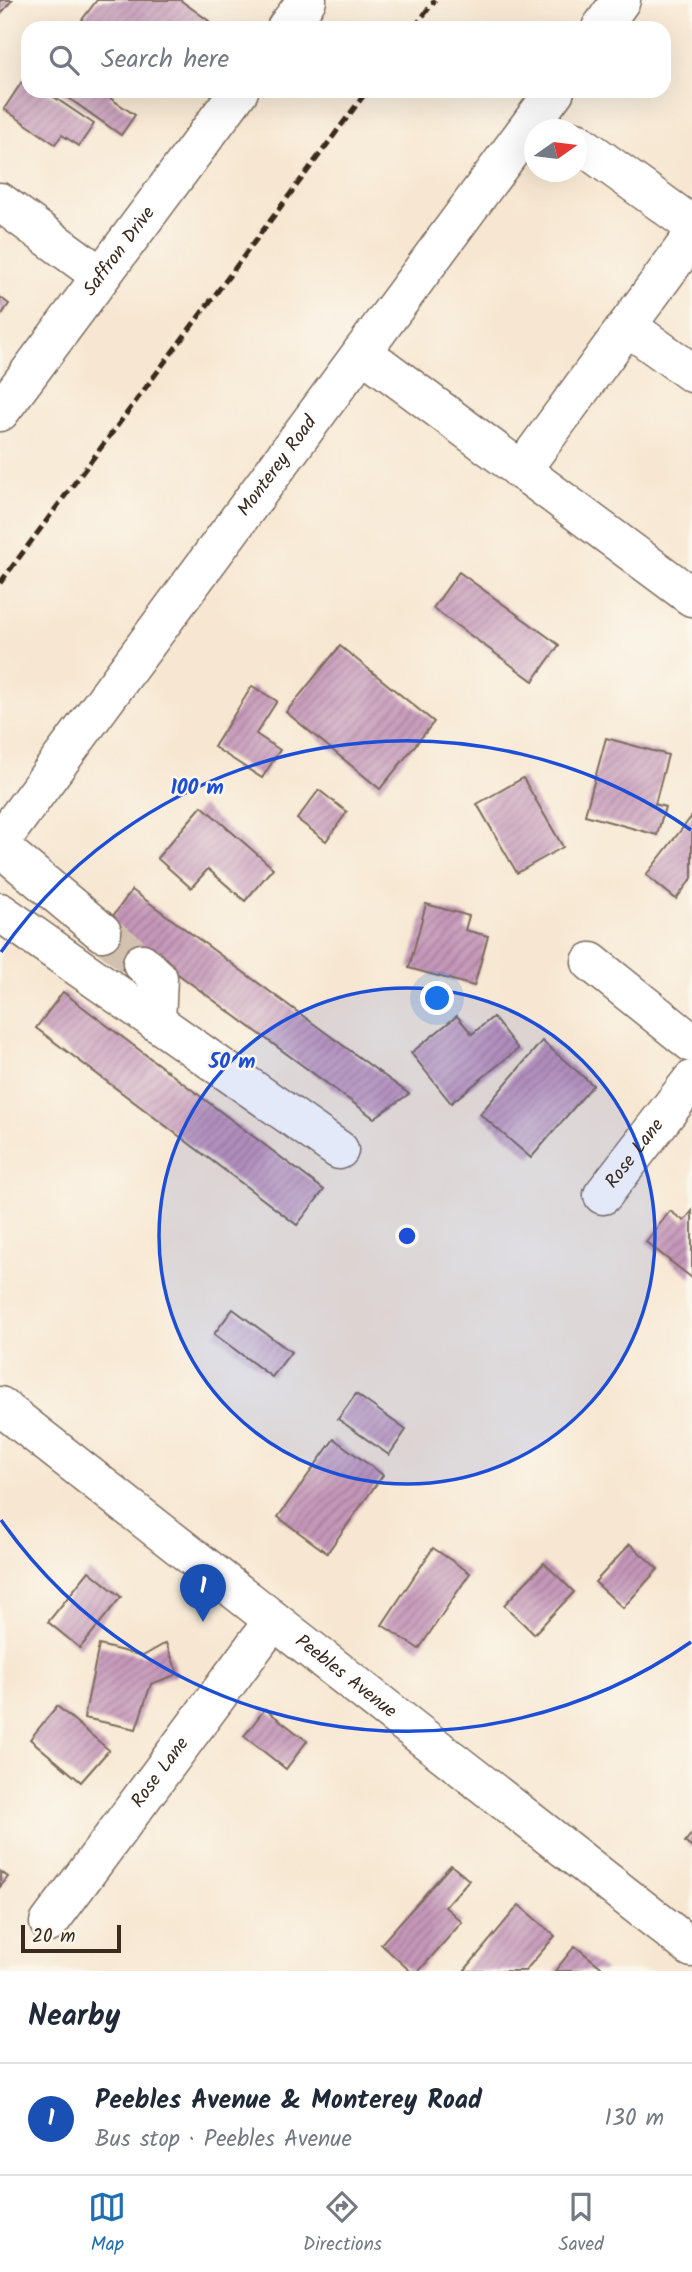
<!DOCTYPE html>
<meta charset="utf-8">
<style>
:root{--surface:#fff;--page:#f2f2f3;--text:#1f2937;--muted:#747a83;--line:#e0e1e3;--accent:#1f6fb2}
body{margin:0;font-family:Kalam,sans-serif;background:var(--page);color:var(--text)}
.compass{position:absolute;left:524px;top:119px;width:63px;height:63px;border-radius:50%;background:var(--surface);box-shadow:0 7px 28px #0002;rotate:76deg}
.scale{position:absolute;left:21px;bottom:18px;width:100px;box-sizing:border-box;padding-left:7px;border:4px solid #3b2a1e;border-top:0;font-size:19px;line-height:24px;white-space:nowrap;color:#3b2a1e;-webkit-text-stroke:5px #fbf7ec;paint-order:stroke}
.you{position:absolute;left:438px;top:999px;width:24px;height:24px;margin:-18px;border:5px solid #fff;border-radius:50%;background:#1a73e8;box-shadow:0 0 0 10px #1a73e833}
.badge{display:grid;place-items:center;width:46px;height:46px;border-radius:50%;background:var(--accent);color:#fff;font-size:23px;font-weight:700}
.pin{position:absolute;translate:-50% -58px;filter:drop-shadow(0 2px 4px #0008)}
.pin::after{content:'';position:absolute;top:37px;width:24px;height:21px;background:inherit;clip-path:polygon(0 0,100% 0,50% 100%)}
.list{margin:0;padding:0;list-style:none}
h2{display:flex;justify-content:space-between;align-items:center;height:91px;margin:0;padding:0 28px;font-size:30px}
h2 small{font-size:23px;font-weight:400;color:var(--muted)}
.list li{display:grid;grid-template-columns:46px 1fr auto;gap:21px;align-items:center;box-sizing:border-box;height:112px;padding:0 28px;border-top:2px solid var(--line)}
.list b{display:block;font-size:26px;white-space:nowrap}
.list p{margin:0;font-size:23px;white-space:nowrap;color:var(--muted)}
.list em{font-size:23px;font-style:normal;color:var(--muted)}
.icon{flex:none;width:38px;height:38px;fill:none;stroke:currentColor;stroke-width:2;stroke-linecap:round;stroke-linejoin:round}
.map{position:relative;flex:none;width:692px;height:1971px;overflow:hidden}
.search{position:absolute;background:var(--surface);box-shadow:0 7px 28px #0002;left:21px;right:21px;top:21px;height:77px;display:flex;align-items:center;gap:18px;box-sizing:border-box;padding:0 24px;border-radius:21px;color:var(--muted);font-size:26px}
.sheet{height:203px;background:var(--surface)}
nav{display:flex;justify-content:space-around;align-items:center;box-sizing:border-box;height:98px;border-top:2px solid var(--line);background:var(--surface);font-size:19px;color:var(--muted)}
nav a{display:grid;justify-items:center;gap:4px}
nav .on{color:var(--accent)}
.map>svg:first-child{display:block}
.building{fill:url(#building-hatch)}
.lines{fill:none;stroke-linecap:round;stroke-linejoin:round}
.minor-tunnel{stroke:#d1c1ae;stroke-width:38;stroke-dasharray:38 19;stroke-linecap:butt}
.minor-casing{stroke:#7d6c5d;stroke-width:41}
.major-casing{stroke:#7d6c5d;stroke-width:41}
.minor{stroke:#fff;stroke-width:38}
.major{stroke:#fff;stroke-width:38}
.rail{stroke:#3b2a1e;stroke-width:5;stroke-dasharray:10 5;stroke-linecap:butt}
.ring{fill:none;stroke:#1d4ed8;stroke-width:3.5}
.labels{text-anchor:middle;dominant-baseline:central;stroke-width:5;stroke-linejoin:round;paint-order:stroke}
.street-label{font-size:19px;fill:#3b2a1e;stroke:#fbf7ec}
.centre{fill:#1d4ed8;stroke:#fbf7ec;stroke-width:3.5}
.ring-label{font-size:21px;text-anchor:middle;font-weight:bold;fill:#1d4ed8;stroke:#fbf7ec;stroke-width:5;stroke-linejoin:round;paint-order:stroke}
</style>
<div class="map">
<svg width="692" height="1971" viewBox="0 0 692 1971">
<defs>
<pattern id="building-hatch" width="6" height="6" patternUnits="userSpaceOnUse" patternTransform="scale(1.75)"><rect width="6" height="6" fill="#c597b9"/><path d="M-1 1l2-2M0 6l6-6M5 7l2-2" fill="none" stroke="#a17b96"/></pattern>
</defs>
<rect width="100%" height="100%" fill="#fbf7ec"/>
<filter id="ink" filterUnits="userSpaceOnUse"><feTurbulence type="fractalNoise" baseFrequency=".0143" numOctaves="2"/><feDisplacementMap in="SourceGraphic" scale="14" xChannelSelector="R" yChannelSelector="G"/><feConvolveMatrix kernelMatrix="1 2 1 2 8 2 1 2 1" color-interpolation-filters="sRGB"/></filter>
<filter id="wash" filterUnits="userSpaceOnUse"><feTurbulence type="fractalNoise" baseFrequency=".00686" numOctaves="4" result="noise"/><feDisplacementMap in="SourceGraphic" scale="28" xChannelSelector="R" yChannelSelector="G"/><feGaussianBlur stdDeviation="1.57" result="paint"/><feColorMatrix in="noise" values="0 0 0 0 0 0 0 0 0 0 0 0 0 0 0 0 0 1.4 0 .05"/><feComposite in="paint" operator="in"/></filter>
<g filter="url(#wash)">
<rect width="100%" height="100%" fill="#f7e7d2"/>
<g id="blocks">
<g class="building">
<polygon points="0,0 12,0 0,15"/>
<polygon points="97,0 180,0 209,21 203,28 82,28 78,25"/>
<polygon points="25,77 28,80 28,91 45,91 94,124 79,146 62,135 55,144 4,109"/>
<polygon points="65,91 115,91 110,98 135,115 121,135 63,94"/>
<polygon points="0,297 9,304 0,317"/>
<polygon points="459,572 559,645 533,681 433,608"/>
<polygon points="340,646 434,722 380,789 286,712"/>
<polygon points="252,686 277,701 256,734 280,750 262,778 214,747"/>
<polygon points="606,738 668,755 655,804 665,807 657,835 585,815"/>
<polygon points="523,778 563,847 517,873 477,804"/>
<polygon points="319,790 347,812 326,841 297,819"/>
<polygon points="202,806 273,868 245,901 208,869 191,888 157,858"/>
<polygon points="692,816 692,878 676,899 646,875"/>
<polygon points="132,890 409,1094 374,1118 152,955 129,974 91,946"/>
<polygon points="426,904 469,916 465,930 488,936 474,986 409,968"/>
<polygon points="63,992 324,1190 297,1225 36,1028"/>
<polygon points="457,1016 472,1034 493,1017 518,1049 451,1103 411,1053"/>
<polygon points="542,1041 593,1085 531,1158 480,1114"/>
<polygon points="670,1211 684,1221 692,1211 692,1278 646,1242"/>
<polygon points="233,1309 291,1352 272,1377 214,1334"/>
<polygon points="356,1394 406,1430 389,1455 338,1419"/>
<polygon points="334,1439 383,1475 327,1553 278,1517"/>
<polygon points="630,1544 658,1569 623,1608 595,1582"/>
<polygon points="433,1548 470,1573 419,1649 382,1625"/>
<polygon points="544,1563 574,1592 534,1634 504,1605"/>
<polygon points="89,1571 121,1597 80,1648 48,1622"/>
<polygon points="166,1643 178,1674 151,1684 136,1729 84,1718 99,1645 143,1656"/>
<polygon points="57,1706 109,1750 81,1782 30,1739"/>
<polygon points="265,1709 307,1741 286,1769 244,1736"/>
<polygon points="692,1833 692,1848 685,1842"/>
<polygon points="451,1865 469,1880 445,1907 462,1922 419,1971 410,1971 381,1944"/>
<polygon points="0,1871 8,1877 0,1887"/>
<polygon points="519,1905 555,1936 525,1971 464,1971"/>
<polygon points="575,1946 606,1971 555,1971"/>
</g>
</g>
</g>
<g filter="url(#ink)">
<use href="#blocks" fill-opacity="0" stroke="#7d6c5d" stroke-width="2"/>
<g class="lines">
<polyline class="minor-tunnel" points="102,932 142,963"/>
<defs>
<g id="minor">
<polyline points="286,28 307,0"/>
<polyline points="576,141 692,225"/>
<polyline points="0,202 101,276"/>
<polyline points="627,326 692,373"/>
<polyline points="362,352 692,597"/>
<path id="s1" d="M0,412L239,91"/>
<polyline points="521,471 692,237"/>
<polyline points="0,847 102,932"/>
<polyline points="0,912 339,1150"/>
<polyline points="591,962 692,1043"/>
<polyline points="142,963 158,978 156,1022"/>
<path id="s2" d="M603,1195L692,1080"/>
<path id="s3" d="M0,1406L692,1948"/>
<path id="s4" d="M49,1923L273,1621"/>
</g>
<g id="major">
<polyline points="601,28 621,0"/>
<path id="s5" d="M0,842L555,91"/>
</g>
</defs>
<use href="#minor" class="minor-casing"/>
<use href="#major" class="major-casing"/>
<use href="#minor" class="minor"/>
<use href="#major" class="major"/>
<g class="rail">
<polyline points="414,28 435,0"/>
<polyline points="0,583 367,91"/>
</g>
</g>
</g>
<circle cx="407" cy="1236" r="248" fill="#1d4ed8" fill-opacity=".12"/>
<g class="ring">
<circle cx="407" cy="1236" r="248"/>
<path d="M691 1642A496 496 0 0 1 1 1520M1 952A496 496 0 0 1 691 830"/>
</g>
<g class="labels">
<g class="street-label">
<text stroke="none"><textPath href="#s1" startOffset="200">Saffron Drive</textPath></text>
<text stroke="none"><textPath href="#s5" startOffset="467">Monterey Road</textPath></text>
<text stroke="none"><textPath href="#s2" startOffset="52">Rose Lane</textPath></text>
<text stroke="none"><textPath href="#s3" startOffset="439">Peebles Avenue</textPath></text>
<text stroke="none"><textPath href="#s4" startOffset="187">Rose Lane</textPath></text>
</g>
</g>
<circle cx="407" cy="1236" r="10" class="centre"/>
<g class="ring-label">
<text x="197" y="794">100 m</text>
<text x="232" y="1068">50 m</text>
</g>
</svg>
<svg class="compass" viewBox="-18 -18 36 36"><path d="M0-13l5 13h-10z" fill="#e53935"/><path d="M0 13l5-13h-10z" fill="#747a83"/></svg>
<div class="scale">20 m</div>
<div class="you"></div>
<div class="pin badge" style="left:203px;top:1622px;background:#1a4fb4">1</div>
<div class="search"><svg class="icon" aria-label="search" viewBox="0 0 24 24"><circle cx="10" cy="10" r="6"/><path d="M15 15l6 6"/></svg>Search here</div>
</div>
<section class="sheet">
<h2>Nearby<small></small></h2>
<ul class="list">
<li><span class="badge" style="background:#1a4fb4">1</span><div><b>Peebles Avenue &amp; Monterey Road</b><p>Bus stop · Peebles Avenue</p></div><em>130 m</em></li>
</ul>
</section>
<nav>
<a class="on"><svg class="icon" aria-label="map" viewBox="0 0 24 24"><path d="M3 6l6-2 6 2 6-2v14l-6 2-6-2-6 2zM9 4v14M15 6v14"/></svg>Map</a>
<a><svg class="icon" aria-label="directions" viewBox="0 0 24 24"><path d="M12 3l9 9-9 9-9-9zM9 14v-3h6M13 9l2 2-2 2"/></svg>Directions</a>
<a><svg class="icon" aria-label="saved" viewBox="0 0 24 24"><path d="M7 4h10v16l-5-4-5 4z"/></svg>Saved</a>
</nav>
